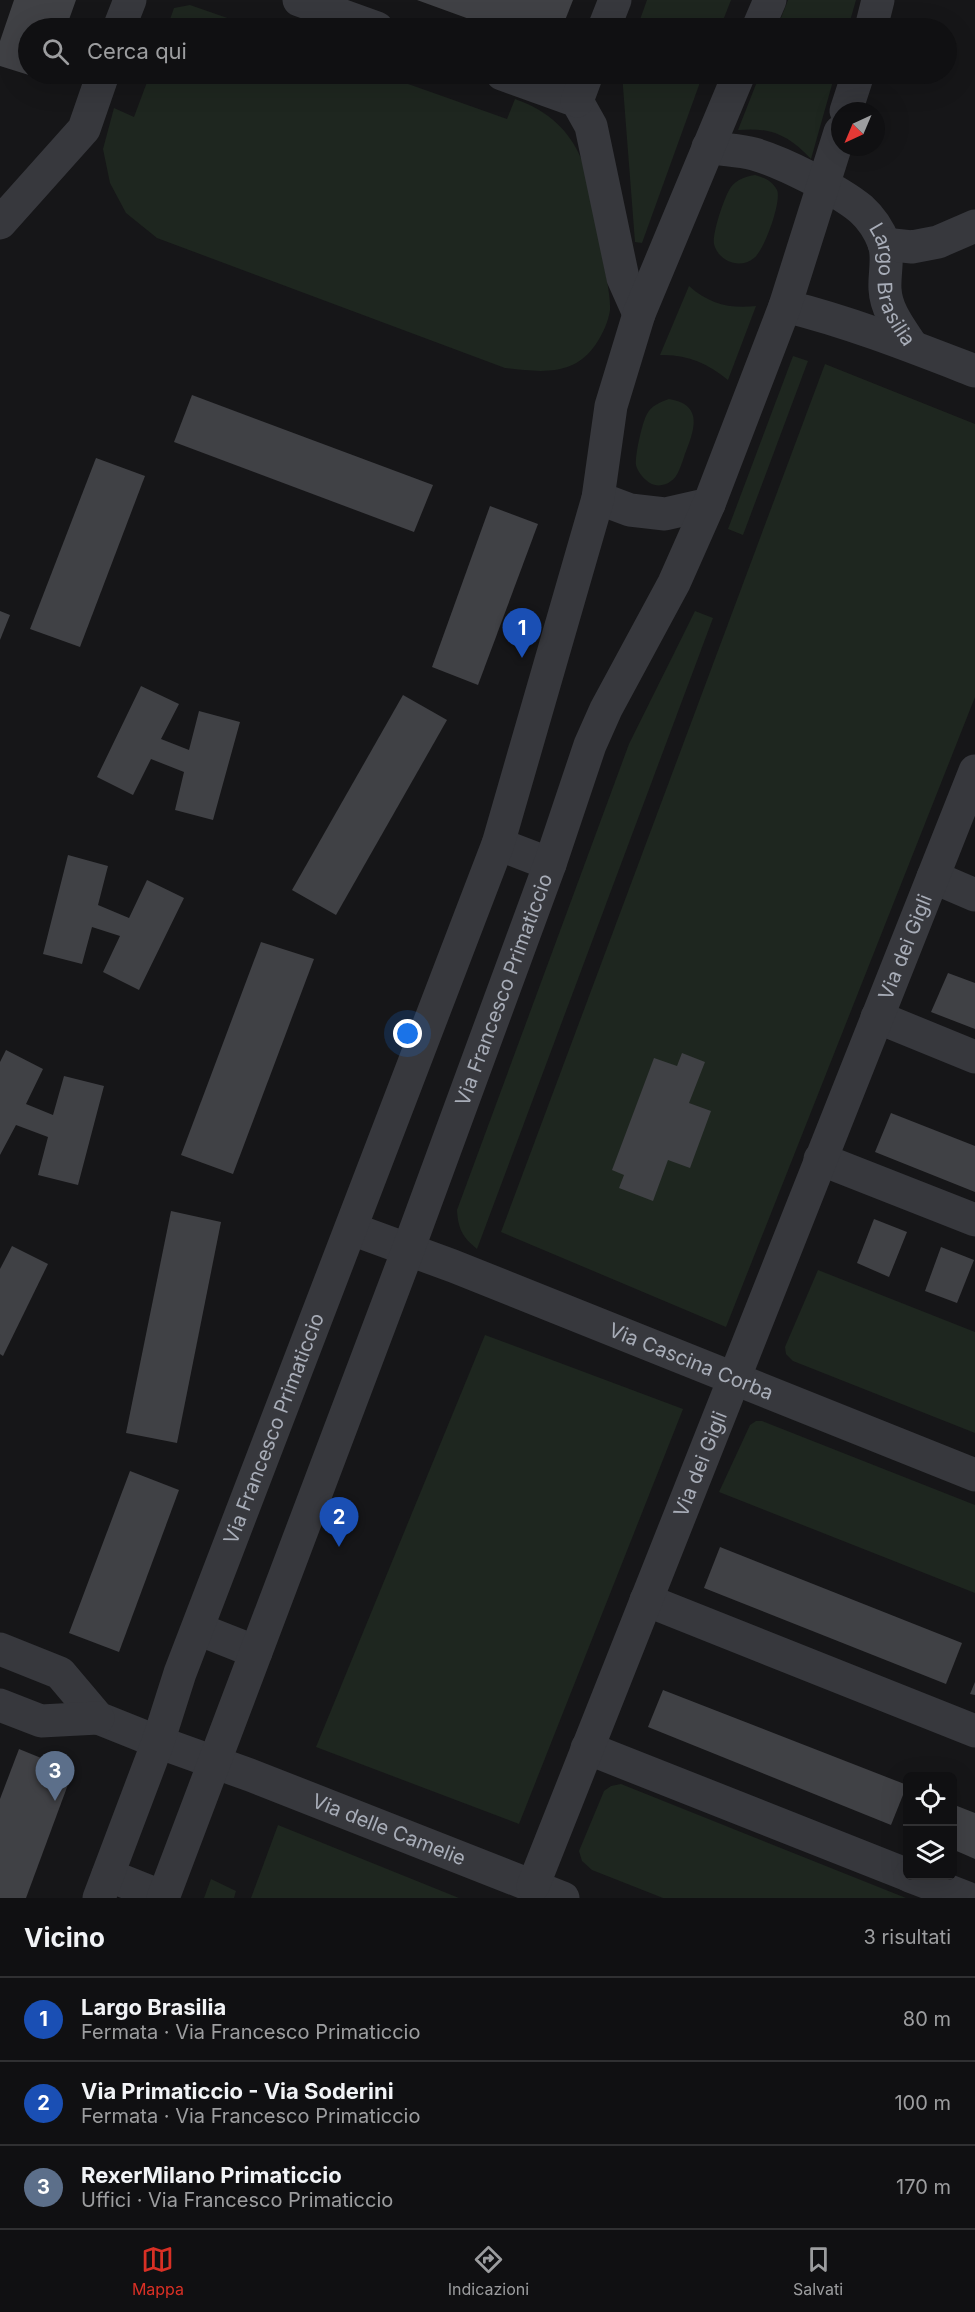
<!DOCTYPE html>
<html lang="it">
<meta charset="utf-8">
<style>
:root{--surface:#101012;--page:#1e1e20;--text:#f1f3f6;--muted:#9c9d9f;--line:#303032;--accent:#d93025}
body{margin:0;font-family:Inter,sans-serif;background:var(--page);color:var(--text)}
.controls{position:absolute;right:18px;bottom:18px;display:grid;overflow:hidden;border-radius:9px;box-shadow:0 6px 24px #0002}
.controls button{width:54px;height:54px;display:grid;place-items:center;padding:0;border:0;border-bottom:2px solid var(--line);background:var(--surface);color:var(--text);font:30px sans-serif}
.compass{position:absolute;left:831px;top:102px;width:54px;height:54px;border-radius:50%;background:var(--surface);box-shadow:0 6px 24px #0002;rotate:224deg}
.you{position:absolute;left:408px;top:1034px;width:21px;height:21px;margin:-15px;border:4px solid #fff;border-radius:50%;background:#1a73e8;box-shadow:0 0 0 9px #1a73e833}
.badge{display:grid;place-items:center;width:39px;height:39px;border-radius:50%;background:var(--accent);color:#fff;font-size:20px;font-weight:700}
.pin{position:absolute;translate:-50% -50px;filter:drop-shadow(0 2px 3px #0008)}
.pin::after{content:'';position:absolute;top:32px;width:21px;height:18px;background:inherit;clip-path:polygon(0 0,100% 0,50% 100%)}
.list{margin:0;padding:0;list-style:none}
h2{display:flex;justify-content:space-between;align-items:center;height:78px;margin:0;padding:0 24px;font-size:26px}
h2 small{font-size:20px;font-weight:400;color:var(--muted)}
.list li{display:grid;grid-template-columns:39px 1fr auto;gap:18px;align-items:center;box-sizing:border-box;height:84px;padding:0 24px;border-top:2px solid var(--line)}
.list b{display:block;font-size:22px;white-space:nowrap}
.list p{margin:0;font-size:20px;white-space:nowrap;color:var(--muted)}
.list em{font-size:20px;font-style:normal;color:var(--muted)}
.icon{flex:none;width:33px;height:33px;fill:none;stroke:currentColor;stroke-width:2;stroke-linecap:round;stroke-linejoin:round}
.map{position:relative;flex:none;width:975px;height:1898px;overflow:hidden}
.search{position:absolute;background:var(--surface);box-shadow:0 6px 24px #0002;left:18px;right:18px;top:18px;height:66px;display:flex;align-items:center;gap:15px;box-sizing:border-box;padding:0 21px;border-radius:33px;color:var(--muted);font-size:22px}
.sheet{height:330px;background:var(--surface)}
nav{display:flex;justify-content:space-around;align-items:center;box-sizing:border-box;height:84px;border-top:2px solid var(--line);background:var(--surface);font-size:16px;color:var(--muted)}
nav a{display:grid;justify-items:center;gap:3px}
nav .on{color:var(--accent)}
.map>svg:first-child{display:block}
.green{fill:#1e261f}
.building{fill:#404145}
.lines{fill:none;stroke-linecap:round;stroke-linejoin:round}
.minor{stroke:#37383d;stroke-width:33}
.labels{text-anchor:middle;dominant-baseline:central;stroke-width:6;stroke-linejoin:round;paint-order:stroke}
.street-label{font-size:20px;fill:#a8adb8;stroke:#111113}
</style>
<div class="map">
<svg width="975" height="1898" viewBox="0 0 975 1898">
<rect width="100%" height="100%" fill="#161618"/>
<g class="green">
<polygon points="647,0 731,0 720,28 637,28"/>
<polygon points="788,0 856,0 848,28 777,28"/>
<polygon points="190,5 256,28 167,28 174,8"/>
<path d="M150,74H380L507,119L515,99C586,124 591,181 601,247C603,265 611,293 610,310C608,323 603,333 596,344C574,377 540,372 505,368L157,238L126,213L110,183L103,149L114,108L134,117Z"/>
<polygon points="622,74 703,74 642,243 635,242"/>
<path d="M760,74H835L811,159C788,135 771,127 738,130Z"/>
<path d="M755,175C765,178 772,181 777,190C782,201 764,251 754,258C740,270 718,261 714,244C712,233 725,195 731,187C737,179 747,176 755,175Z"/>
<path d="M689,286C709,304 730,309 756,306L728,380C707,363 687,354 660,355Z"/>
<polygon points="793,356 808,361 743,535 728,529"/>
<polygon points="825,364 975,424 975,697 726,1327 501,1232"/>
<path d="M669,399C706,405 693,433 684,457C681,465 678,477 671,481C664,487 652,487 646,480C642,477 637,470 636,465C635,455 642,423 647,414C651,406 660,402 669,399Z"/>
<path d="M695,611L713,618L477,1249C462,1237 458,1228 457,1210L629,744Z"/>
<polygon points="818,1270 975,1332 975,1433 793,1361 786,1354 785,1347"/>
<polygon points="485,1335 683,1409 519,1824 316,1747"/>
<polygon points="756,1421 762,1421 975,1505 975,1593 719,1492 750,1425"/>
<polygon points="621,1784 906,1898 663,1898 592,1870 582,1861 579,1851 604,1791 611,1786"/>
<polygon points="278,1825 459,1898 251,1898"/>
<polygon points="211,1879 236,1891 234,1898 204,1898"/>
</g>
<g class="building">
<polygon points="14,0 76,0 66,28 28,28 28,74 50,74 48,81 0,66 0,41"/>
<polygon points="417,0 573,0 562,28 494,28"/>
<polygon points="192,395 433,485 414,532 174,442"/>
<polygon points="96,458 145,476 80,647 30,629"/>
<polygon points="490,506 538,524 478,685 432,667"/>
<polygon points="0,611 10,615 0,640"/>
<polygon points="141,686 179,704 161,739 189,750 199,711 240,722 213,820 175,810 184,772 151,759 133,795 97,777"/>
<polygon points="403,695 447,720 336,915 292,890"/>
<polygon points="68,855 108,866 98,905 129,918 147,880 184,898 139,990 103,972 120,936 92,927 82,964 43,954"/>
<polygon points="261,942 314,959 233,1174 181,1155"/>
<polygon points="948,973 975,983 975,1029 931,1012"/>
<polygon points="6,1050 43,1069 26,1104 53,1115 64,1076 104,1086 78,1185 38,1175 48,1137 16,1125 0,1155 0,1062"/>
<polygon points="682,1053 705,1062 689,1103 711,1111 690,1168 668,1160 653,1201 619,1188 624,1175 612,1170 654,1058 677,1066"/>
<polygon points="891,1113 975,1146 975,1192 875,1152"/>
<polygon points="171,1211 221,1222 177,1443 126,1433"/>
<polygon points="874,1219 907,1232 889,1277 857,1263"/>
<polygon points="12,1246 48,1264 3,1356 0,1354 0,1269"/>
<polygon points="941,1247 974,1260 957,1303 925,1291"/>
<polygon points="130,1471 179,1490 119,1652 69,1633"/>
<polygon points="720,1547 962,1643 946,1684 704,1588"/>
<polygon points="975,1682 975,1695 970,1694"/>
<polygon points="663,1690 907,1785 891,1825 648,1727"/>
<polygon points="19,1749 73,1771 26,1898 0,1898 0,1799"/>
<polygon points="952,1804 975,1813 975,1859 952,1849"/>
</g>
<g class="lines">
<g class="minor">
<polyline points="299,0 377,28"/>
<polyline points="119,28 130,0"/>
<polyline points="604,28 615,0"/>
<polyline points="758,28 770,0"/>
<polyline points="871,28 878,0"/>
<polyline points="502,74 577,101 591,126 623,278 639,314"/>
<polyline points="577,101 587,74"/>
<polyline points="846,111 858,74"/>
<path id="s1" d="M708,147C723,150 739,150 754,154C782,162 838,190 861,209C871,218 879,230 884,243C889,258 884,274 885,289C886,311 901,329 912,346"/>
<polyline points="0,223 84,129 103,74"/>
<polyline points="884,244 912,247 938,242 975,226"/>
<path d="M785,306C850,322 913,347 975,371"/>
<polyline points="598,498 630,510 665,514 709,504"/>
<polyline points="498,844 550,864"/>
<polyline points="933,877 975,895"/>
<polyline points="877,1017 975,1057"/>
<polyline points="820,1159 975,1220"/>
<path id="s2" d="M352,1229L453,1266L975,1475"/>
<polyline points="646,1600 975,1731"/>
<polyline points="198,1629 256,1652"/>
<path id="s3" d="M0,1649L60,1673L98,1718L158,1742L250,1775L563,1898"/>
<polyline points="0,1705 41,1721 98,1718"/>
<polyline points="587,1748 908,1875"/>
<polyline points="108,1875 163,1897"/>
<polyline points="910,1876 967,1898"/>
<path id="s4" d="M533,1886L975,771"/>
<path id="s5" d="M99,1898L158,1742L180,1673L498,844L598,498L611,406L639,314L739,74"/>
<path id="s6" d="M163,1898L408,1250L550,864L590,745L606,709L674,583L709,504L785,306L840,132"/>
</g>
</g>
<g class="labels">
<g class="street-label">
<text stroke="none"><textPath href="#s1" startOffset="252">Largo Brasilia</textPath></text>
<text stroke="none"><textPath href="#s4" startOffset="1010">Via dei Gigli</textPath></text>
<text stroke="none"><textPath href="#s6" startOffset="970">Via Francesco Primaticcio</textPath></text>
<text stroke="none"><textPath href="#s2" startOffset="364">Via Cascina Corba</textPath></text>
<text stroke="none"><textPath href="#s5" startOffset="501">Via Francesco Primaticcio</textPath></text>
<text stroke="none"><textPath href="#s4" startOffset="454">Via dei Gigli</textPath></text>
<text stroke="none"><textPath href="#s3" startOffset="435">Via delle Camelie</textPath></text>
</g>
</g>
</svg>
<div class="controls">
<button><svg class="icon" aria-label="locate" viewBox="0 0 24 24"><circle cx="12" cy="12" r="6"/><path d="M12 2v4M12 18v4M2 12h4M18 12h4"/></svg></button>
<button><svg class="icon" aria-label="layers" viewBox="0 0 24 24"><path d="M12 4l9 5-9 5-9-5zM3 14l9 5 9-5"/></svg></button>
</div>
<svg class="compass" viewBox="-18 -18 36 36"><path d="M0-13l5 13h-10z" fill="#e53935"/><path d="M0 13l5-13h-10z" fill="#9c9d9f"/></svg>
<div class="you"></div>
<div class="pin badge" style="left:522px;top:658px;background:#1a4fb4">1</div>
<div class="pin badge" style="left:339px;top:1547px;background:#1a4fb4">2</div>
<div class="pin badge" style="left:55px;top:1801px;background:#5c6f8a">3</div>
<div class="search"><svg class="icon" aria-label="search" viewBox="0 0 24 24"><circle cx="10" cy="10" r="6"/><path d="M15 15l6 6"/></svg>Cerca qui</div>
</div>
<section class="sheet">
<h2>Vicino<small>3 risultati</small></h2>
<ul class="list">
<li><span class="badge" style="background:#1a4fb4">1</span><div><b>Largo Brasilia</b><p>Fermata · Via Francesco Primaticcio</p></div><em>80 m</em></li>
<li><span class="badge" style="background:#1a4fb4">2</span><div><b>Via Primaticcio - Via Soderini</b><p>Fermata · Via Francesco Primaticcio</p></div><em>100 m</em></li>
<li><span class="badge" style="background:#5c6f8a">3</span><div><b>RexerMilano Primaticcio</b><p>Uffici · Via Francesco Primaticcio</p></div><em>170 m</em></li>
</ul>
</section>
<nav>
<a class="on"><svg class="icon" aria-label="map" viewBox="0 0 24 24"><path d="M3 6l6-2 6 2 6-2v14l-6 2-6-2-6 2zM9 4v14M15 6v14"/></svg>Mappa</a>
<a><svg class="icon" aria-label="directions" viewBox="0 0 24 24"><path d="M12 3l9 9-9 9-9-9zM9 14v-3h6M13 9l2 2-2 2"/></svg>Indicazioni</a>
<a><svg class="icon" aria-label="saved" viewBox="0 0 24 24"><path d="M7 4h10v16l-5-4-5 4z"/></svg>Salvati</a>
</nav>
